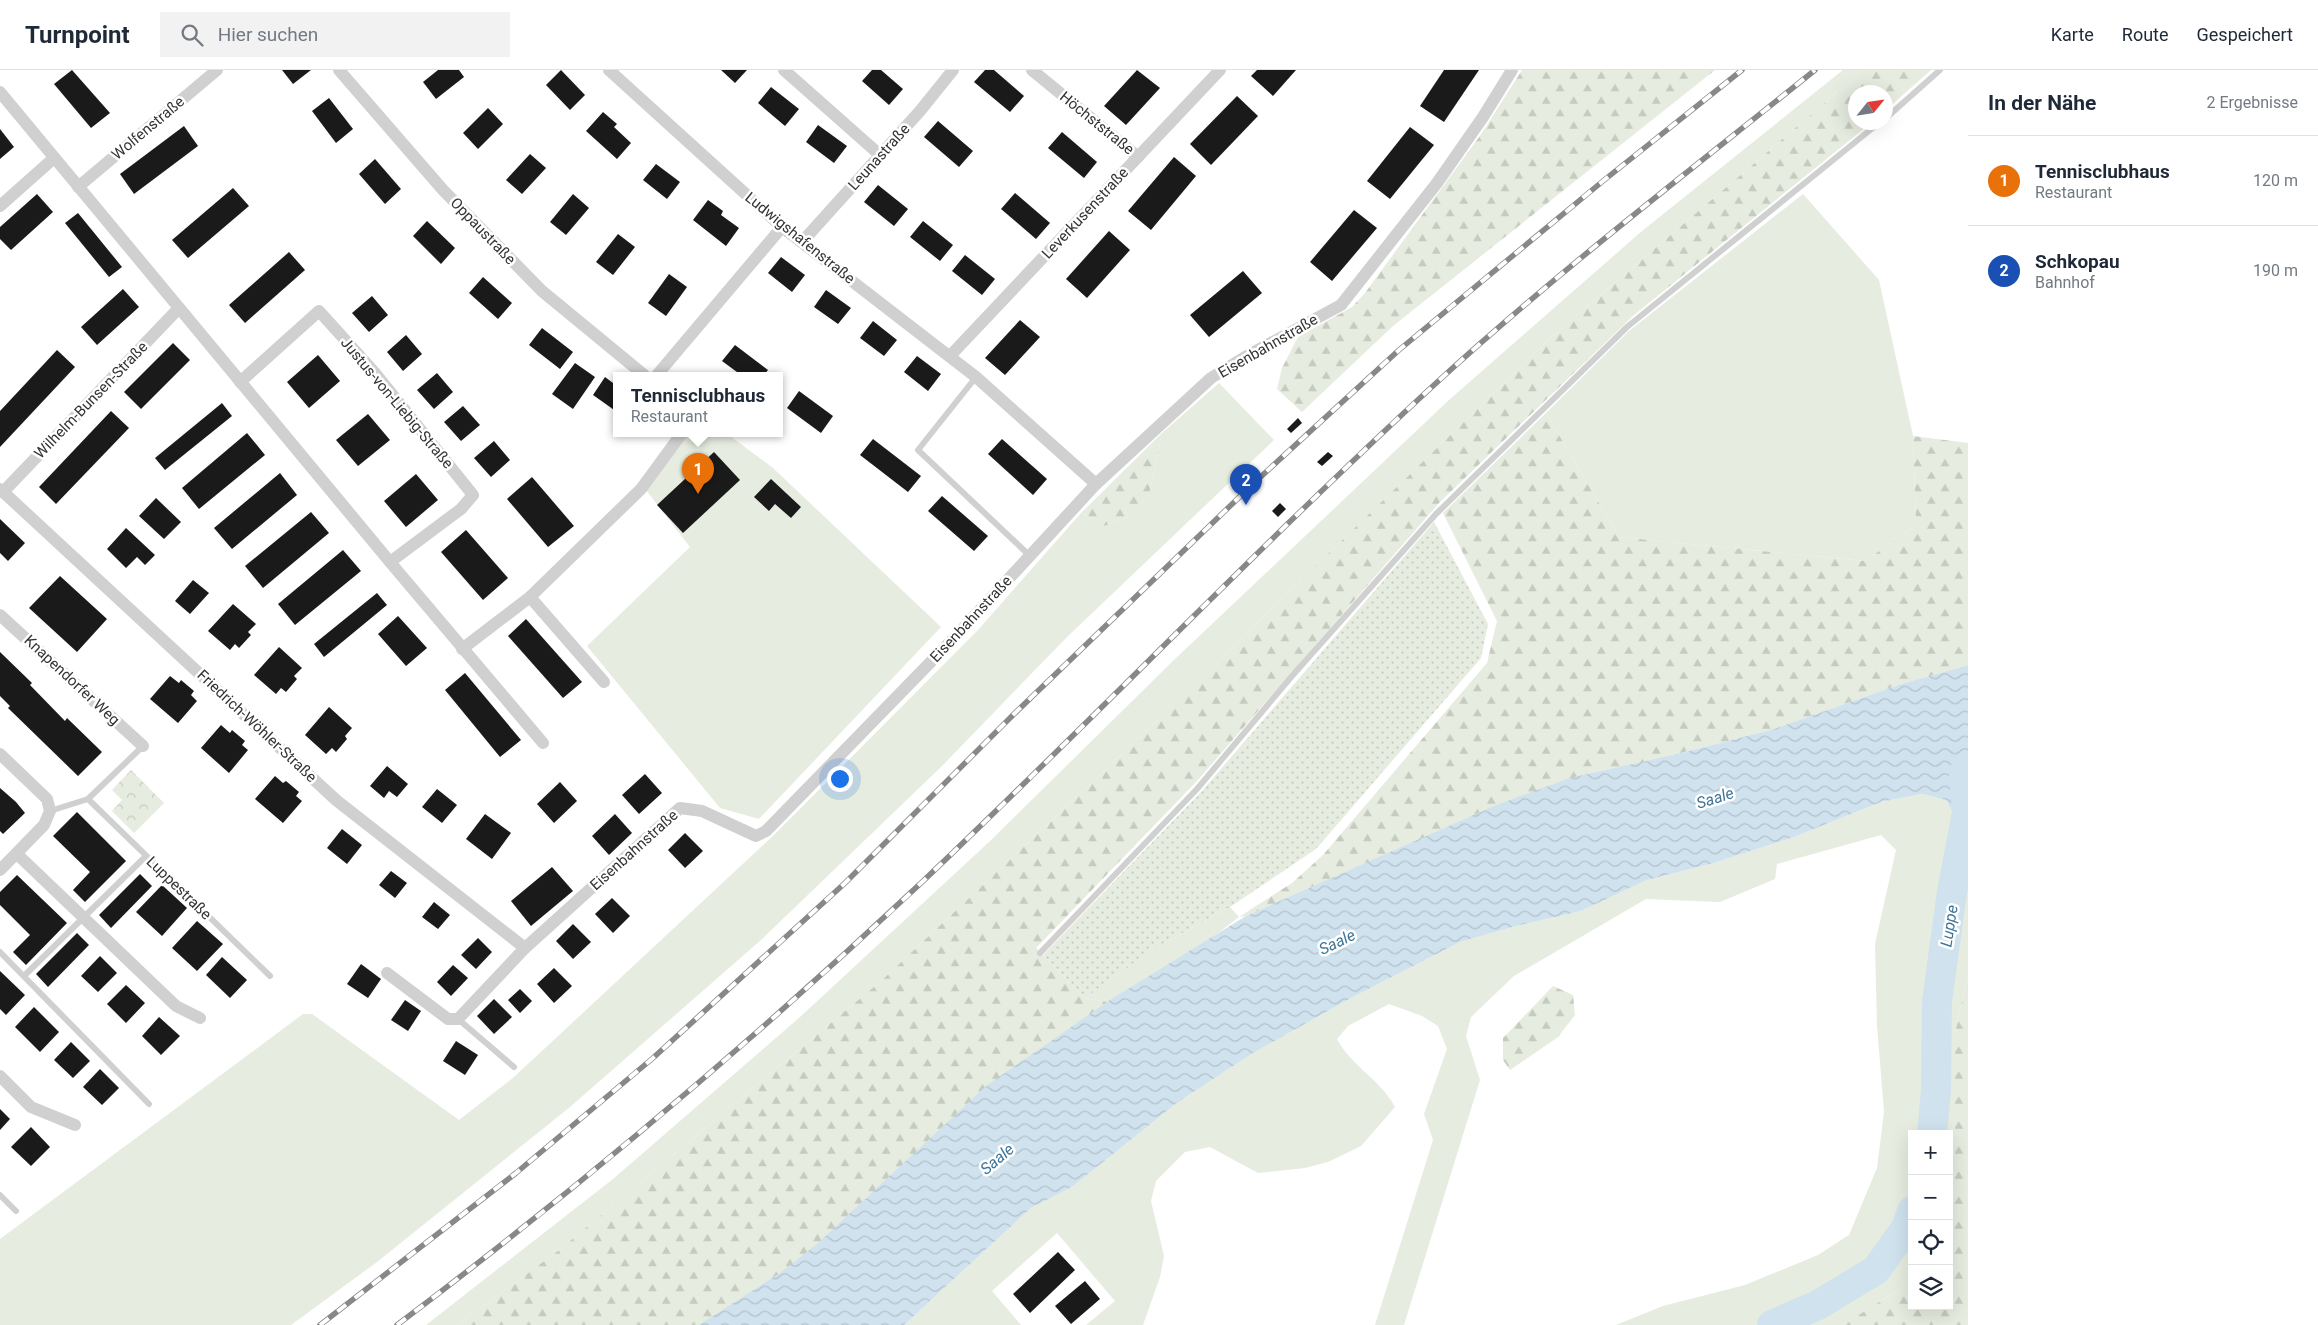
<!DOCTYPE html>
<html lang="de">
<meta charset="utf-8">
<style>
:root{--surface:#fff;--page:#f2f2f3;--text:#1f2937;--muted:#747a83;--line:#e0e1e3;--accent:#db2777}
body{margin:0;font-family:Roboto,sans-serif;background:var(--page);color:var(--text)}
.controls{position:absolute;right:15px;bottom:15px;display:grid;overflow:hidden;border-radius:0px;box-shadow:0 5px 20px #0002}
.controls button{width:45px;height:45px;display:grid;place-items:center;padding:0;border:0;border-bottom:1px solid var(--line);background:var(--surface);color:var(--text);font:25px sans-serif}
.compass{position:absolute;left:1848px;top:15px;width:45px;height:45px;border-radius:50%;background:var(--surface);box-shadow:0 5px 20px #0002;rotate:60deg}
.you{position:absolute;left:839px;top:708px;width:18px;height:18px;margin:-12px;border:4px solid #fff;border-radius:50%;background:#1a73e8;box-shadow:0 0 0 8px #1a73e833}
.badge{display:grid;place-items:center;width:32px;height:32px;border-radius:50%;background:var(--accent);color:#fff;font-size:16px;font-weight:700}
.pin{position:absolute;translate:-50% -41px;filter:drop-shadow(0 1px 2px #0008)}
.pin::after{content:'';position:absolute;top:26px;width:18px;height:15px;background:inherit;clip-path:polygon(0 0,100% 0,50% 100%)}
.popup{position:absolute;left:613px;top:302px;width:170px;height:65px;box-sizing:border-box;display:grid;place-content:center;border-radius:0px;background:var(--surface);filter:drop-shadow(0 1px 4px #0005);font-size:16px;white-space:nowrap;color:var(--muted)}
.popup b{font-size:19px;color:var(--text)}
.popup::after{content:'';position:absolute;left:50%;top:100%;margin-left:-10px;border:10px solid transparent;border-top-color:var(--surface)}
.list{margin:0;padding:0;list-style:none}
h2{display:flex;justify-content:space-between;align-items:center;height:65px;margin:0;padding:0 20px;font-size:21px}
h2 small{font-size:16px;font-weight:400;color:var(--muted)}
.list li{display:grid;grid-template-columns:32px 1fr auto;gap:15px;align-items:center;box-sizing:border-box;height:90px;padding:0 20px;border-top:1px solid var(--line)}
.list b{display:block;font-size:19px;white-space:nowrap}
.list p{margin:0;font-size:16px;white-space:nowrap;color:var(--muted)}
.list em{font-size:16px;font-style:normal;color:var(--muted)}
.icon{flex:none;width:28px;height:28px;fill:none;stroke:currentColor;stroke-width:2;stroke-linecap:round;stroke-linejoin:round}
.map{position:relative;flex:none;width:1968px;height:1255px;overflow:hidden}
header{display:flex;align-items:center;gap:30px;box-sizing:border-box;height:70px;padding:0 25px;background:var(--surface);border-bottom:1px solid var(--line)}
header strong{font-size:24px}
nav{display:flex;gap:28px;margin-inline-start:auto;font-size:18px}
.search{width:350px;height:45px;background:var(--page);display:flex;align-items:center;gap:12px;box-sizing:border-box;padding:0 18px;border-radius:0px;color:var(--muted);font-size:19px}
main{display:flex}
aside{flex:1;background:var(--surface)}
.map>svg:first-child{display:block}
.grass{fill:#e6ecdf}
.forest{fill:url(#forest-firs)}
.park{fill:url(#park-crowns)}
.garden{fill:url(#garden-dots)}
.water{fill:url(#water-waves)}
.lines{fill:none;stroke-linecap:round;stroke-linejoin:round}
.river{stroke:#cfe2ee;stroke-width:30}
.building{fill:#1a1a1a}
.lane{stroke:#d0d0d0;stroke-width:6}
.street{stroke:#d0d0d0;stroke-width:12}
.rail-casing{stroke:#888;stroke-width:5.5}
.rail{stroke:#fff;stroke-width:4;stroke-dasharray:11;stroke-linecap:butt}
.labels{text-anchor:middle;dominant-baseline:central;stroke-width:5;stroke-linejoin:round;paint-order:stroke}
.street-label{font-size:15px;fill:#333;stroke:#fff}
.water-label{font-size:16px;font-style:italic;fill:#3f7597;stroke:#fff}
</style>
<header>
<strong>Turnpoint</strong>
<div class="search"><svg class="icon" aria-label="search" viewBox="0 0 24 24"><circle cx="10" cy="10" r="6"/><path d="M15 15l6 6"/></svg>Hier suchen</div>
<nav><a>Karte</a><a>Route</a><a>Gespeichert</a></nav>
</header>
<main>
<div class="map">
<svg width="1968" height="1255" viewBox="0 0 1968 1255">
<defs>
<pattern id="forest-firs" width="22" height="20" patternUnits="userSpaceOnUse" patternTransform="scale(1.25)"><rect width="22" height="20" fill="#e6ecdf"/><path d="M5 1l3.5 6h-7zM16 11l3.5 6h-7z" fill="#c6cbc0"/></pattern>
<pattern id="park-crowns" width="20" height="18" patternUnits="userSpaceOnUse" patternTransform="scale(1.25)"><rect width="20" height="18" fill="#e6ecdf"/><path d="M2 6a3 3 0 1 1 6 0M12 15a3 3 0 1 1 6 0" fill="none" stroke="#c6cbc0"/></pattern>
<pattern id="garden-dots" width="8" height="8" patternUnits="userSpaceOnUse" patternTransform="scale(1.25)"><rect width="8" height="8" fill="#e6ecdf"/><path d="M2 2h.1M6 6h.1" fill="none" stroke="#c6cbc0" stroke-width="1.8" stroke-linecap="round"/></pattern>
<pattern id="water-waves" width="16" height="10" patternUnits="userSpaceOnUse" patternTransform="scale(1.25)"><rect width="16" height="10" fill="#cfe2ee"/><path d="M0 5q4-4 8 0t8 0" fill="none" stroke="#b2c2cd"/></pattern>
</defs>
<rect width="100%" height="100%" fill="#fff"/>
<g class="grass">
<polygon points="1843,0 1863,0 1548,270 1122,684 881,911 558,1181 457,1255 426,1255 613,1109 800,947 989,772 1175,589 1449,330 1642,161"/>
<polygon points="1803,124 1879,210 1913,366 1916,455 1865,491 1619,467 1546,343 1629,261"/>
<polygon points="1219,313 1274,370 1066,568 942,696 761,870 570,1037 377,1192 291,1255 0,1255 0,1169 303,944 312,944 459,1050 514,1007 773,766 978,560 1081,443 1104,456 1123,450 1149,425 1162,363"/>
<polygon points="688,363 726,363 773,398 941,557 759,749 720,738 587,576 690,477 646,420"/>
<path d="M1922,724L1946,730L1954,745L1968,742V904L1955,963V1120L1949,1132V1064H1912V1211L1843,1255H1616L1663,1236L1745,1215L1818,1185L1849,1165L1877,1098L1884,1042L1877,955L1875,874L1896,780L1881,765L1777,794L1775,809L1720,832L1646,829L1514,906L1471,947L1466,966L1480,1010L1404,1255H1375L1433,1070L1424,1044L1447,979L1438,956L1422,946L1389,934L1348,956L1337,969C1351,996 1381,1010 1395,1037L1361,1076L1328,1092L1305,1098L1258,1103L1210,1077L1185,1082L1156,1111L1151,1131L1164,1186L1160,1207L1143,1255H1086L1115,1231L1057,1163L992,1221L1021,1255H904L1031,1138L1072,1117L1178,1032L1253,983L1353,927L1460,872L1516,856L1581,841L1647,810L1714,793L1794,767L1881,732Z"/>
<polygon points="1230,837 1239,847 1184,889 1113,933 1085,928 1155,878"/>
</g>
<g class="forest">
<polygon points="1522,0 1715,0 1393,256 1302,342 1277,319 1282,298 1298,267 1352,237 1365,223 1482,63"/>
<polygon points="1863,0 1931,0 1886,40 1886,22 1856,22 1856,52 1871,53 1634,245 1439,433 1197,711 1036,878 1085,928 1113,933 810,1184 710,1255 457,1255 558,1181 881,911 1122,684 1548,270"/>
<polygon points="1546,343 1619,467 1865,491 1916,455 1913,366 1968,373 1968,595 1901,614 1774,659 1673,685 1307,819 1246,846 1239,847 1292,813 1323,785 1487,593 1497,551 1443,443"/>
<polygon points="1162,363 1149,425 1123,450 1104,456 1081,443"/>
<polygon points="1968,904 1968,1255 1843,1255 1912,1211 1912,1236 1949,1236 1949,1132 1955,1120 1955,963"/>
<polygon points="1553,916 1573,925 1575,945 1558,967 1510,1000 1503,990 1503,968"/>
</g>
<polygon class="park" points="131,700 164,733 134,763 112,741 122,730 112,720"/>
<polygon class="garden" points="1434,452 1488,554 1481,588 1316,779 1230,837 1155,878 1085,928 1043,885 1201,722"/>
<polygon class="water" points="1968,595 1968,742 1954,745 1946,730 1922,724 1881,732 1794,767 1714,793 1647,810 1581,841 1516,856 1460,872 1353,927 1253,983 1178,1032 1072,1117 1031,1138 904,1255 699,1255 780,1203 817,1174 986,1016 1110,930 1246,846 1494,736 1570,708 1673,685 1774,659 1901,614"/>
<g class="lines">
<g class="river">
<polyline points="1932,1064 1936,1021 1937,931 1952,822 1967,743 1964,702"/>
<polyline points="1772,1255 1818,1235 1876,1200 1906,1158 1912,1141"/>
</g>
</g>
<g class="building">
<polygon points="72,0 110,43 91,58 54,14"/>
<polygon points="282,0 311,0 293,14"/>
<polygon points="438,0 459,0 464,7 436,29 423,12"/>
<polygon points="561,0 585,25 570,40 546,15"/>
<polygon points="721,0 747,0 735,13"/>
<polygon points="872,0 881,0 903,19 889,35 862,11"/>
<polygon points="985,0 994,0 1024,26 1010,42 974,12"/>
<polygon points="1137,0 1160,18 1126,55 1104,36"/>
<polygon points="1257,0 1296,0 1273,26 1251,6"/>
<polygon points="1444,0 1479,0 1444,52 1420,36"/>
<polygon points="771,17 799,39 785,56 758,33"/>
<polygon points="1237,26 1258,46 1211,95 1190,74"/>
<polygon points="329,28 353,59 336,73 312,41"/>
<polygon points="488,38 503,54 478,79 463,63"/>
<polygon points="603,42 617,54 614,57 631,73 617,89 586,61"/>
<polygon points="938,51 973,81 959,97 924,67"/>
<polygon points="818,55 847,76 834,93 806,72"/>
<polygon points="184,56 198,76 134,124 120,104"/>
<polygon points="1410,57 1434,75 1390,129 1367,111"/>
<polygon points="0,59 14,77 0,89"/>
<polygon points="1062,62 1097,92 1084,108 1048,78"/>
<polygon points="530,84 546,98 522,124 506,110"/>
<polygon points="1174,87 1196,106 1151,160 1128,141"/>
<polygon points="375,89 401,119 385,134 359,104"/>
<polygon points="656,94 680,112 667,129 643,110"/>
<polygon points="878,115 908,139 894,156 864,132"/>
<polygon points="233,118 249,136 188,188 172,170"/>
<polygon points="1015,123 1050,153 1036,169 1001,139"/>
<polygon points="37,124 53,142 11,180 0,169 0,157"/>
<polygon points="573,124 589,138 566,165 550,152"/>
<polygon points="708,130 723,141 721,145 739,158 726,176 693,150"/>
<polygon points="1354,140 1377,158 1332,211 1310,192"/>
<polygon points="78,143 122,197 109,207 65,153"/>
<polygon points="427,151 455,178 441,194 413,166"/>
<polygon points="923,151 953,175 940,191 910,167"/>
<polygon points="1109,161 1130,180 1087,228 1066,209"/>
<polygon points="618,164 635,177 613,205 596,192"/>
<polygon points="289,182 305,200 245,253 229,235"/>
<polygon points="965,185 995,209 982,225 952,201"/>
<polygon points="781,187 805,205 792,222 768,203"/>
<polygon points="1243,201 1262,223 1209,267 1190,245"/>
<polygon points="669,204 687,217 666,246 648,233"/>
<polygon points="483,207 512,233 498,249 469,223"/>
<polygon points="123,219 139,237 97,275 81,257"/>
<polygon points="826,220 851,238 838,254 814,237"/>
<polygon points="372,226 388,245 369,262 352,243"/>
<polygon points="1020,250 1040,267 1005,305 985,288"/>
<polygon points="873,251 897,270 884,286 860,268"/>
<polygon points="542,258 573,282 560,299 529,275"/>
<polygon points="406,265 422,284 403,301 387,282"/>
<polygon points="173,273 190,290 141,339 124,322"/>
<polygon points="735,275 768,300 764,305 741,305 722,291"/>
<polygon points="57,280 75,297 0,377 0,341"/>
<polygon points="318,285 340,311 309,338 287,312"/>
<polygon points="917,286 941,304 928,321 904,302"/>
<polygon points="575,293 595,307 573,339 552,324"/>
<polygon points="437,303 453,322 434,339 417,320"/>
<polygon points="605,307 617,316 617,342 593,325"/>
<polygon points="799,321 833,346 821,363 787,338"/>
<polygon points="222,333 232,346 165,400 155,388"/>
<polygon points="463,336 480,355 461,371 444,352"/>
<polygon points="111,341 129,358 56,434 39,417"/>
<polygon points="368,344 390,370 358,396 336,370"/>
<polygon points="1298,348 1302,353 1291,363 1287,359"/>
<polygon points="247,363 265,385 199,439 182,418"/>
<polygon points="873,369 921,406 908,422 860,385"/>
<polygon points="1002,369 1047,409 1033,425 988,384"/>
<polygon points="494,371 510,390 491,407 474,388"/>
<polygon points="714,382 740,410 683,463 657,435"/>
<polygon points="1328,382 1333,386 1322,396 1317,392"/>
<polygon points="1250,397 1256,402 1246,411 1241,406"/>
<polygon points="280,403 297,425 232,479 214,458"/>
<polygon points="416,404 438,430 406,457 384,431"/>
<polygon points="532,407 574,456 548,477 507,429"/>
<polygon points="771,409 801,437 791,448 775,434 769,441 754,427"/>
<polygon points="942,426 988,466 974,481 928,441"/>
<polygon points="156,428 181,452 164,469 139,446"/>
<polygon points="1280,433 1286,439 1278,447 1272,441"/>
<polygon points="311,442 329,463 263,518 245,496"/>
<polygon points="0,449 25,473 8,491 0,483"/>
<polygon points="126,458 155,485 145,495 137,487 126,498 107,479"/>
<polygon points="466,460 508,508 483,530 441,482"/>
<polygon points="343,480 361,501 295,555 278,534"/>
<polygon points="60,506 107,549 77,582 29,538"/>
<polygon points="193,510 209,523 190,544 175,531"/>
<polygon points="377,523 387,535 324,587 314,574"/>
<polygon points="233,534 256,554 248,562 251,565 239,578 235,574 230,580 208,561"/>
<polygon points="398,546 427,578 406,596 378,564"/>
<polygon points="526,549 582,612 563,628 508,566"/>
<polygon points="279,577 302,598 294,606 297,609 286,622 281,618 276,624 254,605"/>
<polygon points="0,582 32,613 30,615 65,651 67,648 102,682 78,706 8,638 10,636 0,626"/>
<polygon points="465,603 521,670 500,687 445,620"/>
<polygon points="170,606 179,613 181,610 194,621 191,625 197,631 178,653 150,629"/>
<polygon points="329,637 352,658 345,666 347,669 336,682 332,678 326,684 305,665"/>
<polygon points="221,655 230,663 232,660 245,671 242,675 248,680 229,703 201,678"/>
<polygon points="387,696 408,714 397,727 389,721 384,728 370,716"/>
<polygon points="645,704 662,723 639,744 622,725"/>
<polygon points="275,706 283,713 286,711 299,722 296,726 302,731 283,753 255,729"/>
<polygon points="560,712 577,731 554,753 537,734"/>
<polygon points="0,718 16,732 25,743 3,764 0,761"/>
<polygon points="437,719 457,735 442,753 422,737"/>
<polygon points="77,742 126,791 85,832 73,820 90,802 53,766"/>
<polygon points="485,744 511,763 492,789 466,769"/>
<polygon points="615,744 632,763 609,785 592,766"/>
<polygon points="342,759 362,775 347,794 327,778"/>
<polygon points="685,763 703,781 685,798 668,780"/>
<polygon points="552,797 573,821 531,856 511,831"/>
<polygon points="391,801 407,813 395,828 379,815"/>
<polygon points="140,804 152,816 111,858 99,845"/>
<polygon points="17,805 67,853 26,895 13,882 30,865 0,835 0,822"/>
<polygon points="162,815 187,838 162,866 136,842"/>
<polygon points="612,828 630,846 613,863 595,844"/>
<polygon points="434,832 450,845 438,859 422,847"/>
<polygon points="197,851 223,874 197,901 172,878"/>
<polygon points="573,854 591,872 573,889 556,871"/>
<polygon points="77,863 89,875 48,917 36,904"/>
<polygon points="478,868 492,882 476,899 461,885"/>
<polygon points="100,886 117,903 98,922 81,906"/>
<polygon points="222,887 247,910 230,928 206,905"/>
<polygon points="361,894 381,909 368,928 347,914"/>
<polygon points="453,895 468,908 451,926 437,912"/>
<polygon points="554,898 572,916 554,933 537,914"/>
<polygon points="0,901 25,925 6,945 0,939"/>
<polygon points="126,915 145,933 126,953 107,934"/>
<polygon points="520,919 532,931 520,943 508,930"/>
<polygon points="494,929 512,947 494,964 477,946"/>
<polygon points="405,930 421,941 408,961 391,950"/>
<polygon points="34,937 59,962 40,982 15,957"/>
<polygon points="159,947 180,966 161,985 142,966"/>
<polygon points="456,971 478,985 465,1005 443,991"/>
<polygon points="71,972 90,991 73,1008 54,990"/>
<polygon points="100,999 119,1018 102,1035 83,1017"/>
<polygon points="0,1039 10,1049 0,1060"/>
<polygon points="31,1057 50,1077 31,1096 11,1077"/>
<polygon points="1058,1182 1075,1200 1030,1243 1013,1224"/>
<polygon points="1085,1211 1100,1229 1071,1254 1055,1236"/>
</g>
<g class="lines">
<g class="lane">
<polyline points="1886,48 1940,0"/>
<polyline points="976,307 918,380 1030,486"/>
<polyline points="88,729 270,906"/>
<polyline points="50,741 88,729 143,676"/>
<polyline points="0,882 149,1034"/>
<polyline points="1040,883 1197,719 1292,606 1436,444 1627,257 1880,52"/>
<polyline points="24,906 146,786"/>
<polyline points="458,949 514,997"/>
<polyline points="0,1125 16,1141"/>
</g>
<g class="street">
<polyline points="339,0 443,120 542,221 644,305"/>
<polyline points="609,0 782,157 976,307 1096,414"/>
<polyline points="784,0 880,85"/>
<polyline points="1032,0 1138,87"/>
<polyline points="0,22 390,492 543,673"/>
<polyline points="78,117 217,0"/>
<polyline points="0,136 54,88"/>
<polyline points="802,172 920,41 953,0"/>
<polyline points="950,286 1220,0"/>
<polyline points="657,305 782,157"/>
<polyline points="240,312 319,241 375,303 473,425 461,439 390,492"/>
<polyline points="0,419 336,730 525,878"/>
<polyline points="3,422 179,238"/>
<polyline points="530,527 604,612"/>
<polyline points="0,545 143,676"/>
<polyline points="462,579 530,527 641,419 682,363"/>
<polyline points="0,684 47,729 50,741 44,755 0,800"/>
<polyline points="17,784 176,936 200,948"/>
<polyline points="387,903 448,949 458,949 525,878 680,738 702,741 756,766 766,761 957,565 1096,414 1211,308 1245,287 1341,235 1437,113 1483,47 1512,0"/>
<polyline points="0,1006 31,1037 75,1055"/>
</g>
<defs>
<g id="rail">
<polyline points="320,1255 516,1103 653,988 845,813 1014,644 1255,412 1399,280 1603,111 1742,0"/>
<path d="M397,1255C580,1117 754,970 921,813C1094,649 1258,477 1434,315C1555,204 1687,103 1815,0"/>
</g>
</defs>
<use href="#rail" class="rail-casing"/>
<use href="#rail" class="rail"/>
</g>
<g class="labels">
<g class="street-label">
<text transform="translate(1097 53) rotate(39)">Höchststraße</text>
<text transform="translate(148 58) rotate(-40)">Wolfenstraße</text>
<text transform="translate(879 87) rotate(-48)">Leunastraße</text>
<text transform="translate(1085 143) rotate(-47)">Leverkusenstraße</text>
<text transform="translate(483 161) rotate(46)">Oppaustraße</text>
<text transform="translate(800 168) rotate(39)">Ludwigshafenstraße</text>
<text transform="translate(1268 276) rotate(-30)">Eisenbahnstraße</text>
<text transform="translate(91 330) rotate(-46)">Wilhelm-Bunsen-Straße</text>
<text transform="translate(397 333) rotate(50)">Justus-von-Liebig-Straße</text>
<text transform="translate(971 549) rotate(-47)">Eisenbahnstraße</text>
<text transform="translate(72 610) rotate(43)">Knapendorfer Weg</text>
<text transform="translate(257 656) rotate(43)">Friedrich-Wöhler-Straße</text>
<text transform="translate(634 780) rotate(-42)">Eisenbahnstraße</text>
<text transform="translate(179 818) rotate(44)">Luppestraße</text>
</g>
<g class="water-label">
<text transform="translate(1715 728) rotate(-18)">Saale</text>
<text transform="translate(1949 856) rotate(-81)">Luppe</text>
<text transform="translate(1337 872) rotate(-26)">Saale</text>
<text transform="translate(997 1089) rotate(-40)">Saale</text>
</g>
</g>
</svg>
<div class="controls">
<button>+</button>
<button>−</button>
<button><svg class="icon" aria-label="locate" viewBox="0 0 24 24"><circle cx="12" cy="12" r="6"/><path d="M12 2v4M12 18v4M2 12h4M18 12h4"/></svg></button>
<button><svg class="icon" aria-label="layers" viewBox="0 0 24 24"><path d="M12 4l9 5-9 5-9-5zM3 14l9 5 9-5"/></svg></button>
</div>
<svg class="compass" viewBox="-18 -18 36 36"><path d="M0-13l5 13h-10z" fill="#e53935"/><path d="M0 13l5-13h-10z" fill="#747a83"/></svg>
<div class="you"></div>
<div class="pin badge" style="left:698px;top:424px;background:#e8710a">1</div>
<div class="popup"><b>Tennisclubhaus</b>Restaurant</div>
<div class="pin badge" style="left:1246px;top:435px;background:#1a4fb4">2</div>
</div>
<aside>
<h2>In der Nähe<small>2 Ergebnisse</small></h2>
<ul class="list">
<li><span class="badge" style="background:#e8710a">1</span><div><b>Tennisclubhaus</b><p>Restaurant</p></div><em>120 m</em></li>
<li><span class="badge" style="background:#1a4fb4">2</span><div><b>Schkopau</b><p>Bahnhof</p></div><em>190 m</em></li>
</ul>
</aside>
</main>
